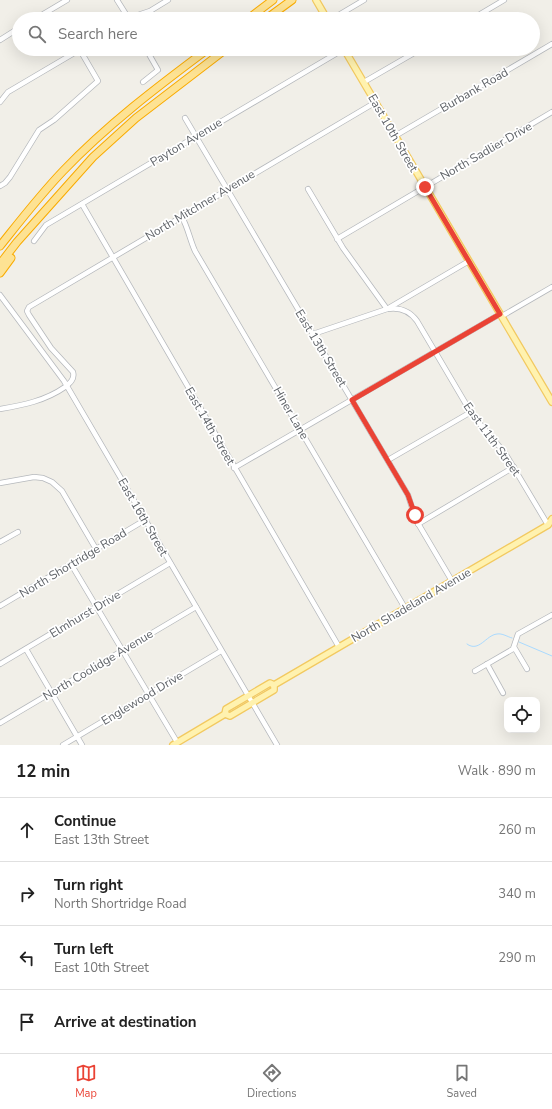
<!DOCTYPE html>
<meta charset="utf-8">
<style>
:root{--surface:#fff;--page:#f2f2f2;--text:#222;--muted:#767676;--line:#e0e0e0;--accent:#ea4335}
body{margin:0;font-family:"Nunito Sans",sans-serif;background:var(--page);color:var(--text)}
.controls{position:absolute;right:12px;bottom:12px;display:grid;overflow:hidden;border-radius:8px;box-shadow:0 4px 16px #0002}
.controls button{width:36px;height:36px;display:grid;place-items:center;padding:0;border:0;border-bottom:1px solid var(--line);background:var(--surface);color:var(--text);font:20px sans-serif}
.stop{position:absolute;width:12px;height:12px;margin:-9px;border:3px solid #ea4335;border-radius:50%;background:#fff}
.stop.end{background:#ea4335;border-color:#fff;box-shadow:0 1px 4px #0008}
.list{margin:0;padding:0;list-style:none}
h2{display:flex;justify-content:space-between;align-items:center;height:52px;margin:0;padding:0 16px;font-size:17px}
h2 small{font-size:13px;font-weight:400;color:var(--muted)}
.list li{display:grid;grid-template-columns:26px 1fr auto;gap:12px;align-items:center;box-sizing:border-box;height:64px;padding:0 16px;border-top:1px solid var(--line)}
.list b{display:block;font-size:15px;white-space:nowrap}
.list p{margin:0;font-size:13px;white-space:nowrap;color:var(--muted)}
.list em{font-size:13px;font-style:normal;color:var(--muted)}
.icon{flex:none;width:22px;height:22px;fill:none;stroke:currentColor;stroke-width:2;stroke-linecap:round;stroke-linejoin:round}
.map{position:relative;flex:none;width:552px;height:745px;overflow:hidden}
.search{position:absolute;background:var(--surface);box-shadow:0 4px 16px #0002;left:12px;right:12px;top:12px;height:44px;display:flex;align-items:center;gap:10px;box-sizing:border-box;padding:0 14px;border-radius:22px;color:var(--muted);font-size:15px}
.sheet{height:308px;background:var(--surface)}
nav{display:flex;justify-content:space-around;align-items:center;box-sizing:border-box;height:56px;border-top:1px solid var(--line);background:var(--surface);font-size:11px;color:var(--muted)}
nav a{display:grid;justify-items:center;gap:2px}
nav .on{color:var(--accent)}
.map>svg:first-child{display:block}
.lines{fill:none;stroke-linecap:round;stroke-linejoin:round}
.stream{stroke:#aadaff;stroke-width:1}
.minor-casing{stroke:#b5b8bc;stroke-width:6}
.major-casing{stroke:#f2c960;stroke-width:8}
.highway-casing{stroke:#f9ab00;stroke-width:9}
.minor{stroke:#fff;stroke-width:4.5}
.major{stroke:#fff2af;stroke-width:5.5}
.highway{stroke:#fde293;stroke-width:7}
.route{stroke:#ea4335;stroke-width:5}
.labels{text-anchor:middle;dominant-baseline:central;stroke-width:3.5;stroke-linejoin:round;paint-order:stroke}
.street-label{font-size:12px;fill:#5f6368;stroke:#fff}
</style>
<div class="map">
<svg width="552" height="745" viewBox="0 0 552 745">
<rect width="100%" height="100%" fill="#f1efe8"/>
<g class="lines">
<g class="stream">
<polyline points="519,642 552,656"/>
<path d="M467,644C479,653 486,635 497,634C502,633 508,637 512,638"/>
</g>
<defs>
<g id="minor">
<polyline points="117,0 129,19"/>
<polyline points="35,19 67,0"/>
<polyline points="129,19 135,16 150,11 168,0"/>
<polyline points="332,19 364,0"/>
<polyline points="472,19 504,0"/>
<polyline points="0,40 19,28"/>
<polyline points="143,82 158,70 146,49"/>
<polyline points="364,82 421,49"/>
<polyline points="0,102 8,92 81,49"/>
<polyline points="185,118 408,495 416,520 452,581"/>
<polyline points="395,136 552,44"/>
<polyline points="0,186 5,183 10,177 39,130 54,120 98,81 80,50"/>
<path d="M308,189L343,248L387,309C399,307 410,311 417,321L473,416L505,453L548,525"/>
<polyline points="82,204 339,647"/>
<path d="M182,217C188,228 190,240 195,251L405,608"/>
<polyline points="337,239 552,112"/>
<polyline points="34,241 46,225 344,49"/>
<polyline points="0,295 64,381 277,745"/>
<polyline points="502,316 552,287"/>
<polyline points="313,334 387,309 469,261"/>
<path d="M0,409C23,405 45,401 65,387C70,383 75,379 73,372L51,348L29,315L27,311L29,307L376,102"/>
<polyline points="388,460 471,412"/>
<polyline points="234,468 500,314"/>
<polyline points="0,483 34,477 43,478 52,482 62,491 96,549"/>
<polyline points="418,524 514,467"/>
<polyline points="0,542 18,532"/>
<polyline points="71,564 177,742"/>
<polyline points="0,606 145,520"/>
<polyline points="514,647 527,669"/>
<polyline points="26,649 82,745"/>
<polyline points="0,664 170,563"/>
<polyline points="487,664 503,693"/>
<polyline points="475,671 513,649 518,634 552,615"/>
<polyline points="0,723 196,607"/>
<polyline points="63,745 221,651"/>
</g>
<g id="major">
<polyline points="316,0 327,19"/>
<polyline points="344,49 552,402"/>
<polyline points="225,714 230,716 274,690 274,685 548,525 552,519"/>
<polyline points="173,745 225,714 226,709 270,683 274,685"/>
</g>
<g id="highway">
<polyline points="248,19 273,0"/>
<polyline points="266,19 292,0"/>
<path d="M0,246C20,221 40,195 63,171C107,125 157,87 208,49"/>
<polyline points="0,264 17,242 93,157 136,118 226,49"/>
<polyline points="0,273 11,258"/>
</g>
</defs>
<use href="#minor" class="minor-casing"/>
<use href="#major" class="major-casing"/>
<use href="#highway" class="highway-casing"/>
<use href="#minor" class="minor"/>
<use href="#major" class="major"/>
<use href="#highway" class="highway"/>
</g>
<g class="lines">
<polyline class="route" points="415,515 408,495 352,400 500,314 425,187"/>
</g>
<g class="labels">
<g class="street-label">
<text transform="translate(474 90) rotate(-30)">Burbank Road</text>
<text transform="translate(393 133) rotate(60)">East 10th Street</text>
<text transform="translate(186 142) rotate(-31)">Payton Avenue</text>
<text transform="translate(486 151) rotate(-30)">North Sadlier Drive</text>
<text transform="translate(200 205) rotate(-31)">North Mitchner Avenue</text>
<text transform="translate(321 348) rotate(59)">East 13th Street</text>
<text transform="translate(291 413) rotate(60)">Hiner Lane</text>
<text transform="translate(210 426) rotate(60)">East 14th Street</text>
<text transform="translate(492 439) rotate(54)">East 11th Street</text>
<text transform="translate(143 517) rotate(60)">East 16th Street</text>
<text transform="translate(73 563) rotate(-31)">North Shortridge Road</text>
<text transform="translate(411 605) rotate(-30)">North Shadeland Avenue</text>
<text transform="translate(85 614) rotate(-31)">Elmhurst Drive</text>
<text transform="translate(98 665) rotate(-31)">North Coolidge Avenue</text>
<text transform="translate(142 698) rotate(-31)">Englewood Drive</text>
</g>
</g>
</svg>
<div class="controls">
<button><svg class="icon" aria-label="locate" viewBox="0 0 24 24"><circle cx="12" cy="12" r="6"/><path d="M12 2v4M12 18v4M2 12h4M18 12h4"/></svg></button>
</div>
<div class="stop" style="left:415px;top:515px"></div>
<div class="stop end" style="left:425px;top:187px"></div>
<div class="search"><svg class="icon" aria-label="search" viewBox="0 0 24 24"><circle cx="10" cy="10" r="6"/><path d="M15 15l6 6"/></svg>Search here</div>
</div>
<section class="sheet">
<h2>12 min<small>Walk · 890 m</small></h2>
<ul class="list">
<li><svg class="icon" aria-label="ahead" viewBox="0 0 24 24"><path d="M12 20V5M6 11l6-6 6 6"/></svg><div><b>Continue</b><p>East 13th Street</p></div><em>260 m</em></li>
<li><svg class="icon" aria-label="right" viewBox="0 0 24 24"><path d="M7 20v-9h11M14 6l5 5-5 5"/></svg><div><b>Turn right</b><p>North Shortridge Road</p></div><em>340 m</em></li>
<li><svg class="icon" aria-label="left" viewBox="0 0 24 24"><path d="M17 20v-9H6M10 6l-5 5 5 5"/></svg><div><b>Turn left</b><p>East 10th Street</p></div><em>290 m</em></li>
<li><svg class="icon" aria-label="arrive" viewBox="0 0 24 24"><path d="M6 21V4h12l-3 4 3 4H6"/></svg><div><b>Arrive at destination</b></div></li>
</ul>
</section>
<nav>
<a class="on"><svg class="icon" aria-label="map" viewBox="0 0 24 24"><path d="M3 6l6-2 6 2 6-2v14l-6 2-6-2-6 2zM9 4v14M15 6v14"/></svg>Map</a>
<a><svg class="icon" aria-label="directions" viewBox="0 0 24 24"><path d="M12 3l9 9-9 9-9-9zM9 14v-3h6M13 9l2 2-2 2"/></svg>Directions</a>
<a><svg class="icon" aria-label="saved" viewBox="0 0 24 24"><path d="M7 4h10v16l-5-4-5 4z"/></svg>Saved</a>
</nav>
